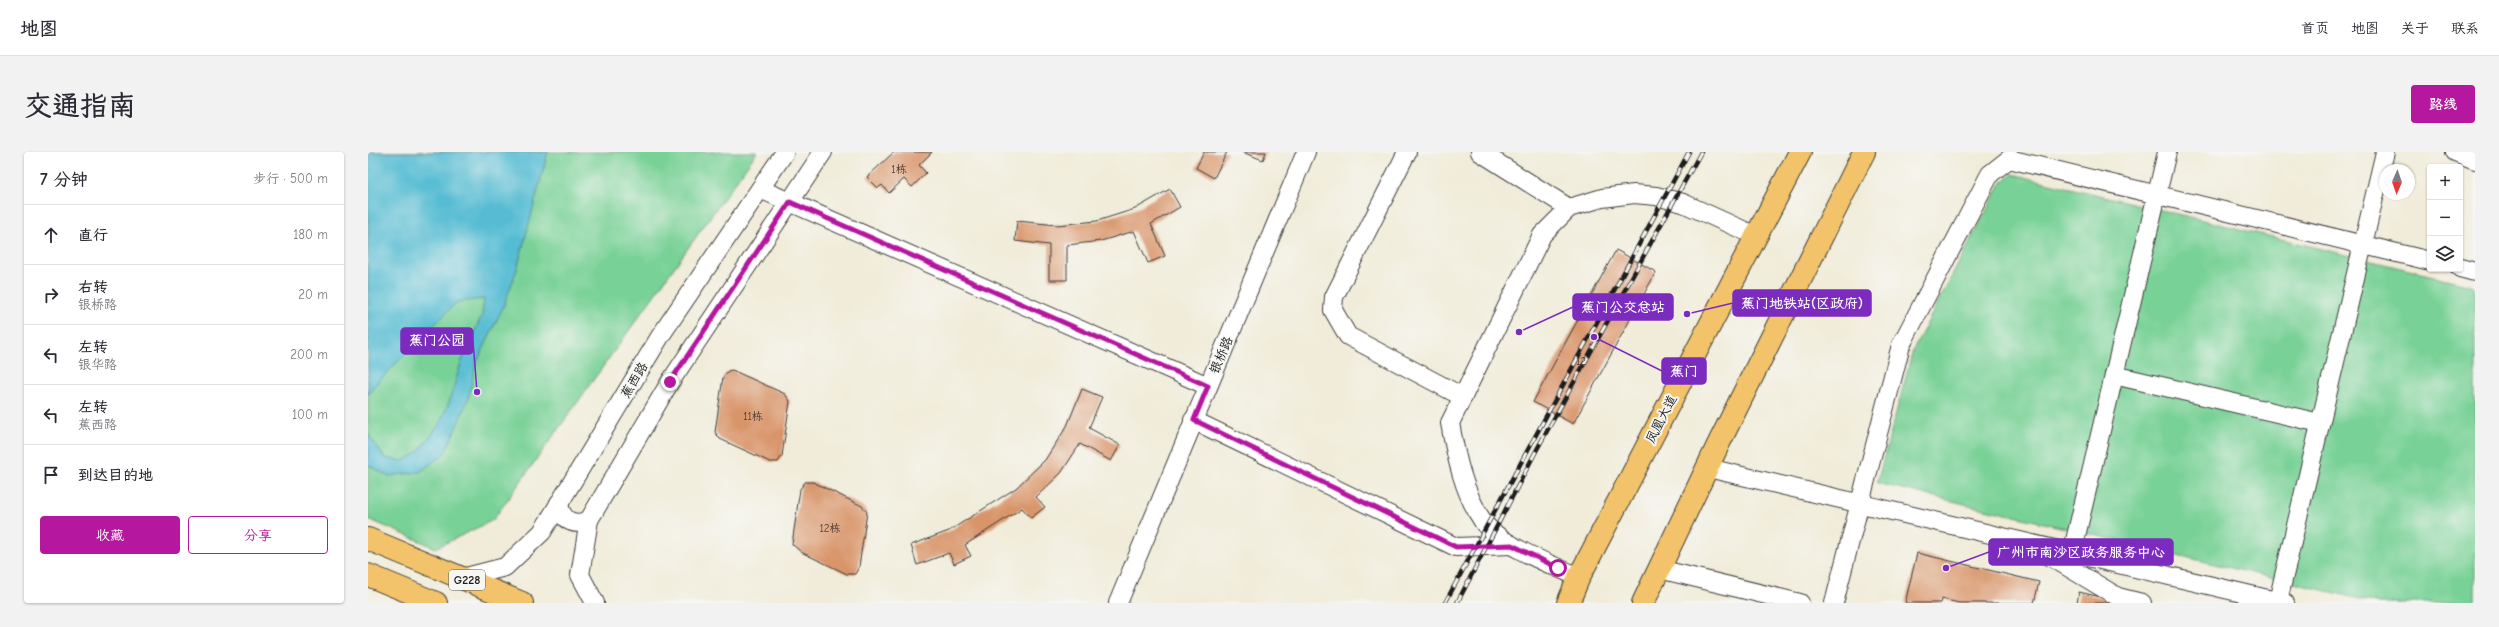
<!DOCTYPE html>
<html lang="zh">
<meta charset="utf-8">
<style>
:root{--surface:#fff;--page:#f2f2f3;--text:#2b2b33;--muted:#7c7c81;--line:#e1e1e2;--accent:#b5179e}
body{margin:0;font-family:"Comic Neue","LXGW WenKai TC",sans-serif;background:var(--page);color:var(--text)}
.controls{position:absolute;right:12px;top:12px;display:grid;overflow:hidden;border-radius:4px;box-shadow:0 1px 3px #0004}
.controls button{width:36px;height:36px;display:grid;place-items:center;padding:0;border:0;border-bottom:1px solid var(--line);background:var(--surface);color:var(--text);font:20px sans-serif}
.compass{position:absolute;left:2011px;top:12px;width:36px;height:36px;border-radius:50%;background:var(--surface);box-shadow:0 1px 3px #0004;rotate:182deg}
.stop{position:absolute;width:12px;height:12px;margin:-9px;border:3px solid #b5179e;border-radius:50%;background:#fff}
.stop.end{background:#b5179e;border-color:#fff;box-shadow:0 1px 4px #0008}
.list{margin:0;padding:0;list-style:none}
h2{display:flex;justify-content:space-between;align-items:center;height:52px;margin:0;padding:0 16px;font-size:17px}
h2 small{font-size:13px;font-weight:400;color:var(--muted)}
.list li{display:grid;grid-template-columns:26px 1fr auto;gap:12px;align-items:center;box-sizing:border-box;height:60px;padding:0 16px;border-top:1px solid var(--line)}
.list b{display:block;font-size:15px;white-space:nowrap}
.list p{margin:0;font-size:13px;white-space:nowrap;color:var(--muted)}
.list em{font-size:13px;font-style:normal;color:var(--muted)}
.actions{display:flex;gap:8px;padding:12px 16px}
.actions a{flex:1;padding:9px 0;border:1px solid var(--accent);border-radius:4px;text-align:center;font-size:14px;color:var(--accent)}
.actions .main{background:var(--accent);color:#fff}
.icon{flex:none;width:22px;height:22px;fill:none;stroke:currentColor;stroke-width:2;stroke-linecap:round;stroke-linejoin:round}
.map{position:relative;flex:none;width:2107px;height:451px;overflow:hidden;border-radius:4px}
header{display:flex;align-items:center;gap:24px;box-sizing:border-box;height:56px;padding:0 20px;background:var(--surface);border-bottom:1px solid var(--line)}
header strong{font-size:19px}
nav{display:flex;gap:22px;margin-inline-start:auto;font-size:14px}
.intro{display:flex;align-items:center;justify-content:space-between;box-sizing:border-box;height:96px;padding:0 24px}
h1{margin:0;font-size:28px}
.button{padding:10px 18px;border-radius:4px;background:var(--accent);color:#fff;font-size:14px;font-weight:700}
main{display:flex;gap:24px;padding:0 24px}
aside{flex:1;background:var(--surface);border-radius:4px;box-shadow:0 1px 3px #0004}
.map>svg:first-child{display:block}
.green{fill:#78d196;stroke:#4a7659}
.water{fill:#55bcd3;stroke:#386c78}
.building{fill:#d9956a}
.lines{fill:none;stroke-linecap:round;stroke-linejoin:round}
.minor-casing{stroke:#3c3b38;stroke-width:20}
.major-casing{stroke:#3c3b38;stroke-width:24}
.highway-casing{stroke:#3c3b38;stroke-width:24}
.minor{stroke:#fff;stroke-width:18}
.major{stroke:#f2c36a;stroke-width:22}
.highway{stroke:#f2c36a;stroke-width:22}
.rail-casing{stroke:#1c1c1c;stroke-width:4.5}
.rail{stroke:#f6f6f2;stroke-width:3;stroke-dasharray:9;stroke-linecap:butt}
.route{stroke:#b5179e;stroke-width:5}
.labels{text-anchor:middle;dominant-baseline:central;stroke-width:4;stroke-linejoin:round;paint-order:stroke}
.number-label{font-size:11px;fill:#4b3a30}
.shield{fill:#f6f6f2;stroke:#5d5d5c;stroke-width:1}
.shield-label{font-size:12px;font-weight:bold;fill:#1c1c1c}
.street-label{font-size:13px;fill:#1c1c1c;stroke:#f6f6f2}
.leader{fill:none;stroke:#7b2cbf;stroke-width:1.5}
.callout-dot{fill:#7b2cbf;stroke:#f6f6f2;stroke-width:1.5}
.callout{fill:#7b2cbf;stroke:#7b2cbf;stroke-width:1.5}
.callout-label{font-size:14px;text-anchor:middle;font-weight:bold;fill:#fff}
</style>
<header>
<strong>地图</strong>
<nav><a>首页</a><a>地图</a><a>关于</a><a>联系</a></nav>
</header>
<div class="intro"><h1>交通指南</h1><a class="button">路线</a></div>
<main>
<aside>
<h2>7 分钟<small>步行 · 500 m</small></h2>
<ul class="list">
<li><svg class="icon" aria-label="ahead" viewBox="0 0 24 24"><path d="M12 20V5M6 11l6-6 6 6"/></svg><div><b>直行</b></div><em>180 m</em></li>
<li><svg class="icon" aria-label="right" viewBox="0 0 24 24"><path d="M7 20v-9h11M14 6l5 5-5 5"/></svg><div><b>右转</b><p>银桥路</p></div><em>20 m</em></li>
<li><svg class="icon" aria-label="left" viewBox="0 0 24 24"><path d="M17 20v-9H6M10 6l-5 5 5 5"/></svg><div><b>左转</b><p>银华路</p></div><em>200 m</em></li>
<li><svg class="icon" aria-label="left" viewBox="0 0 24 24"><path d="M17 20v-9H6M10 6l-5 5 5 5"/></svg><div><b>左转</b><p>蕉西路</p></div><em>100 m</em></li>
<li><svg class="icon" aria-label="arrive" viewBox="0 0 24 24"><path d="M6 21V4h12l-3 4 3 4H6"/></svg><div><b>到达目的地</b></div></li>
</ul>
<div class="actions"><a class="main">收藏</a><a>分享</a></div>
</aside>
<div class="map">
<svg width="2107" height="451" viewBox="0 0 2107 451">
<rect width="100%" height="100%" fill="#f6f6f2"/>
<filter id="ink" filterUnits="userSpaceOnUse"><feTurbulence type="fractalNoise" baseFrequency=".025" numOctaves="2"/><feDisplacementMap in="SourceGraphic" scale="8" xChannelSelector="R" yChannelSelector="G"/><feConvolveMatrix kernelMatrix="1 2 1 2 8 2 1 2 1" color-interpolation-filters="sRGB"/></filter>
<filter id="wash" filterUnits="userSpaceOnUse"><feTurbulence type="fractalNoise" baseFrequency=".012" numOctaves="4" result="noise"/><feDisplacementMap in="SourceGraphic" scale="16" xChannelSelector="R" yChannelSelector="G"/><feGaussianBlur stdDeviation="0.9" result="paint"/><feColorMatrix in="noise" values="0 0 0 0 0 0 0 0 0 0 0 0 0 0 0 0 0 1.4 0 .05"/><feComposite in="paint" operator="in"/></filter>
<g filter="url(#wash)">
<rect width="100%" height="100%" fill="#f1ecd9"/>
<g class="green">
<polygon points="0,0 389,0 125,368 68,396 0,367"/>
<polygon points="1644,22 2107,134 2107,451 2009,451 1509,331 1545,198 1633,31"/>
</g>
<polygon class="water" points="0,0 180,0 149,117 136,153 108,212 100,248 77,301 52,320 20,324 0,313 0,282 17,306 35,309 49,301 71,273 81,250 93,211 114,163 116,147 89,150 6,234 0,243"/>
<g id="blocks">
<g class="building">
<polygon points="526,0 564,0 551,13 558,21 544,35 536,27 521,41 514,33 510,36 499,25"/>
<polygon points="836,0 859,0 846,26 828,16"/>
<polygon points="874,0 898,0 895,8"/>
<polygon points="802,37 812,55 783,72 797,104 780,111 766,79 733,89 699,93 699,128 681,128 681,93 647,89 649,69 689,73 729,69 767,57"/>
<polygon points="1248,98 1288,120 1205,272 1165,250"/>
<polygon points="364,218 417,242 422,249 414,304 410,310 402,310 352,287 347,280 355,225 360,219"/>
<polygon points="714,237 734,245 721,276 752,293 743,309 712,292 693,321 668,345 677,355 663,366 654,356 597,393 603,404 586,412 581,401 549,413 543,393 581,379 648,336 677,308 699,274"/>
<polygon points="437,330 445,330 494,354 499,360 491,415 487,422 479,422 433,400 424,392 432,337"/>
<polygon points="1549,401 1671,430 1666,451 1591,451 1574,447 1573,451 1537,451"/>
<polygon points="1711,440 1755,450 1755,451 1709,451"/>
</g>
</g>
</g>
<g filter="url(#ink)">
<use href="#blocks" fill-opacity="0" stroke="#3c3b38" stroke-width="1"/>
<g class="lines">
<defs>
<g id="minor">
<polyline points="1039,0 966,145 965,158 980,184 1095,245"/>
<polyline points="1112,0 1201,56"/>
<polyline points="2087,0 2107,8"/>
<polyline points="392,37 840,234"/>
<polyline points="2092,116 2107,120"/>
<polyline points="1746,223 1952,271"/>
<polyline points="825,268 1088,395 1144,393"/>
<polyline points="1340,316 1917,451"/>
<path d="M191,351C193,368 205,375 221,368"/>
<polyline points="1673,399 1750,445 1774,451"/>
<polyline points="1704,401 1799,0"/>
<polyline points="1291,417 1432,451"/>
<path d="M1211,425C1184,413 1134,394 1116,371C1096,342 1088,305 1082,271L1174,83L1201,56L1234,46L1266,42L1288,44L1315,51L1388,84"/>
<polyline points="94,426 137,415 174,380 293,183 417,0"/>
<polyline points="1910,449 2017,0"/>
<polyline points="227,451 212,423 221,368 302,230 455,0"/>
<polyline points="750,451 938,0"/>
<polyline points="1466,451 1533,193 1622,22 1641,7 2062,109"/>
</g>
<g id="major">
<polyline points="1200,451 1211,425 1432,0"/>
<polyline points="1275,451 1350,293 1496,0"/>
</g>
<g id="highway">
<polyline points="0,387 154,451"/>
<polyline points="0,423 68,451"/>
</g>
</defs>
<use href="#minor" class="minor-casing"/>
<use href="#major" class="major-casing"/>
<use href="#highway" class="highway-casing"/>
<use href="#minor" class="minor"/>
<use href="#major" class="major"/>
<use href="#highway" class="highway"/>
<defs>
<g id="rail">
<polyline points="1077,451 1321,0"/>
<polyline points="1089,451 1168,299 1333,0"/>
</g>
</defs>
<use href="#rail" class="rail-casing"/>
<use href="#rail" class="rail"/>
</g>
</g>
<g class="lines" filter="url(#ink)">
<polyline class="route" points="302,230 422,50 840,234 826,268 1088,395 1144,393 1190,416"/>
</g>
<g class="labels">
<g class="number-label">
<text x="531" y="17">1栋</text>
<text x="1213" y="209">12</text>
<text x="385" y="264">11栋</text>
<text x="462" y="376">12栋</text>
</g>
<rect class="shield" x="81" y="418" width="36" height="20" rx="3"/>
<g class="shield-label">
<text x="99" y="428">G228</text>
</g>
<g class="street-label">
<text transform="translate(853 203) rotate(-67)">银桥路</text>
<text transform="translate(266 228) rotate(-59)">蕉西路</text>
<text transform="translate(1293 267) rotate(-63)">凤凰大道</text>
</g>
</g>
<path class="leader" d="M1319 162L1365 151M1151 180L1205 155M109 240L105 189M1226 185L1294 219M1578 416L1621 400"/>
<g class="callout-dot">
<circle cx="1319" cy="162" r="4"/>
<circle cx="1151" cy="180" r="4"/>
<circle cx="109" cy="240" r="4"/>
<circle cx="1226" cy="185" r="4"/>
<circle cx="1578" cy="416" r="4"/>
</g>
<g class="callout">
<rect x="1365" y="138" width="138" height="26" rx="4"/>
<rect x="1205" y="142" width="100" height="26" rx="4"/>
<rect x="33" y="176" width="72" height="26" rx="4"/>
<rect x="1294" y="206" width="44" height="26" rx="4"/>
<rect x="1621" y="387" width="184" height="26" rx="4"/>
</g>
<g class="callout-label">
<text x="1434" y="156">蕉门地铁站(区政府)</text>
<text x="1255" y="160">蕉门公交总站</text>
<text x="69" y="193">蕉门公园</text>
<text x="1316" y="224">蕉门</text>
<text x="1713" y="405">广州市南沙区政务服务中心</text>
</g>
</svg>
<div class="controls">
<button>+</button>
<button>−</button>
<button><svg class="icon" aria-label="layers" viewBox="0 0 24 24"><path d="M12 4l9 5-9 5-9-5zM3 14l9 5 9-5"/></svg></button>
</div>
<svg class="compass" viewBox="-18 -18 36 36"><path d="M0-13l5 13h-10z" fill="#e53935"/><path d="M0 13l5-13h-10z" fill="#7c7c81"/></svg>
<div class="stop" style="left:1190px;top:416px"></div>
<div class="stop end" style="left:302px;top:230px"></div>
</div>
</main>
